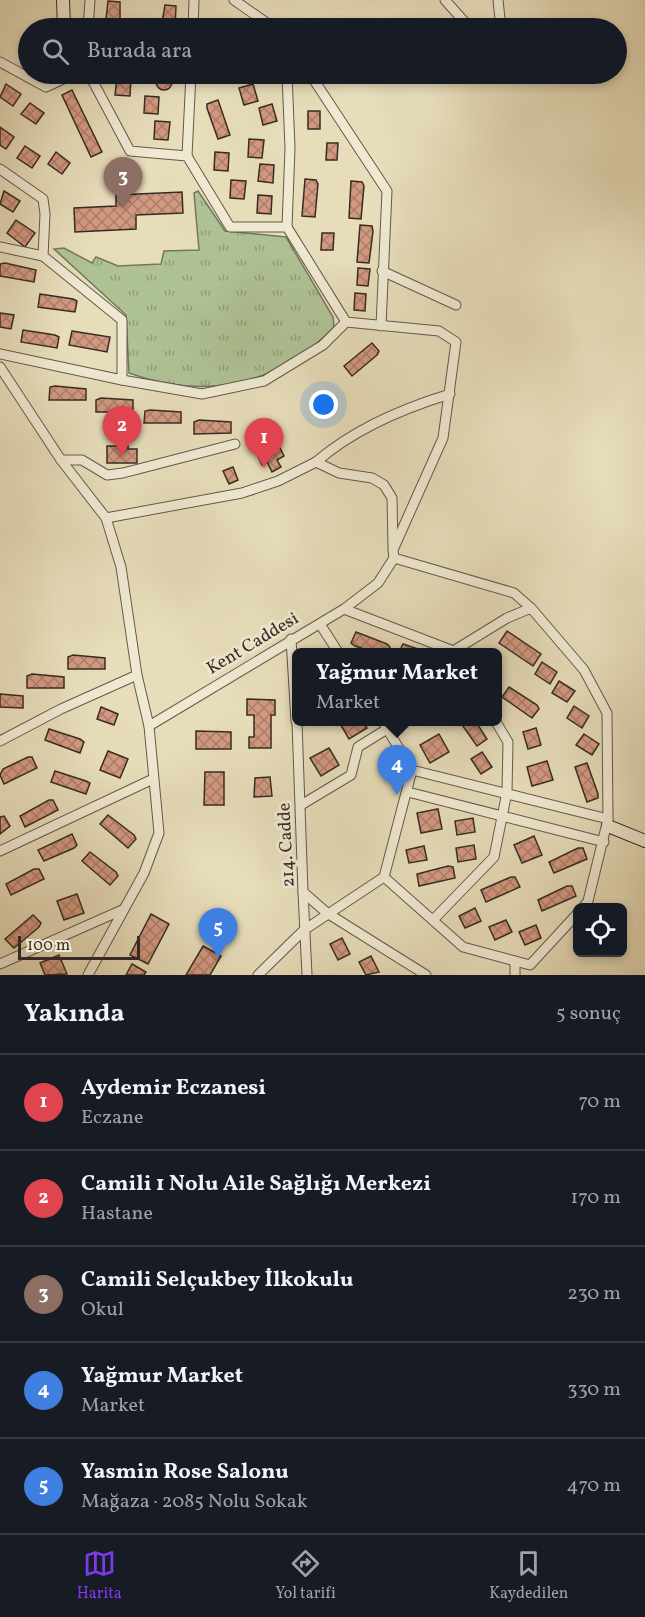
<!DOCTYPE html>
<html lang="tr">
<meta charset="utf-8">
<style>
:root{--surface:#171b24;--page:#20242c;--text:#f1f3f6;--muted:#9ea1a6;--line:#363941;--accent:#7c3aed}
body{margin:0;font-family:Vollkorn,serif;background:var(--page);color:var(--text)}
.controls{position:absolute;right:18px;bottom:18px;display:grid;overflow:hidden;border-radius:9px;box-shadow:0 3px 9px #0003}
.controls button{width:54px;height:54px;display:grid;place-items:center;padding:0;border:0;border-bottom:2px solid var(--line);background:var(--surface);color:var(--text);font:30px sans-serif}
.scale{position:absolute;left:18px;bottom:15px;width:122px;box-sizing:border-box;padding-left:6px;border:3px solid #382b25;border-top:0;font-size:16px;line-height:21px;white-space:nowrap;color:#382b25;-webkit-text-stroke:4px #efe9d2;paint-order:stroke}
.you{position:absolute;left:324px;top:405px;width:21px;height:21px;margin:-15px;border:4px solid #fff;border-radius:50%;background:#1a73e8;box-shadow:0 0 0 9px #1a73e833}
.badge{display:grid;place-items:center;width:39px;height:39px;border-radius:50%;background:var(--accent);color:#fff;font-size:20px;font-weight:700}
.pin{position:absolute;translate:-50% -50px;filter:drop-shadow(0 2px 3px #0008)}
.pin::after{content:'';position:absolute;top:32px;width:21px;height:18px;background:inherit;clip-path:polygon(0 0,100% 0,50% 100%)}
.popup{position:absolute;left:292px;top:648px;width:210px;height:78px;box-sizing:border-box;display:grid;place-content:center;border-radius:9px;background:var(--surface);filter:drop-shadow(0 2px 4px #0005);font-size:20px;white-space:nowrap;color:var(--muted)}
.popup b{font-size:22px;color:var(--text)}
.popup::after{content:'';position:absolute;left:50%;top:100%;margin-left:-12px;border:12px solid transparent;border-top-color:var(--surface)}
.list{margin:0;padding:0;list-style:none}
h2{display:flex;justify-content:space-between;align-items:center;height:78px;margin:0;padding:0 24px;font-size:26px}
h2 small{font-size:20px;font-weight:400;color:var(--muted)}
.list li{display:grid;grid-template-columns:39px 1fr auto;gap:18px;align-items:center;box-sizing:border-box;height:96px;padding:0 24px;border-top:2px solid var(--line)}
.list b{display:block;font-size:22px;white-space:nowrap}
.list p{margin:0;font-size:20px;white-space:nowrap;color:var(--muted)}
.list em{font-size:20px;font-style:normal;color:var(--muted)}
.icon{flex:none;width:33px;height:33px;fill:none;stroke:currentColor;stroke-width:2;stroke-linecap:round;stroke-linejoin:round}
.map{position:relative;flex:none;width:645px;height:975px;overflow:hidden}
.search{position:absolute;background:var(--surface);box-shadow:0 3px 9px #0003;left:18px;right:18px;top:18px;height:66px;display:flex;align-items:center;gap:15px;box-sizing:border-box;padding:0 21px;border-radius:33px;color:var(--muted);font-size:22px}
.sheet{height:558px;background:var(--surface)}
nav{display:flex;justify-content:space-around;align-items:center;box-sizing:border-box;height:84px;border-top:2px solid var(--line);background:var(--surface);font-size:16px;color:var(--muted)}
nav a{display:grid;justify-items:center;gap:3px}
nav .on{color:var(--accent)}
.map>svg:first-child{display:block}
.grass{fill:url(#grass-tufts);stroke:#74765d;stroke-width:1.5}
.building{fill:url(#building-cross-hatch);stroke:#382b25;stroke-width:1.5}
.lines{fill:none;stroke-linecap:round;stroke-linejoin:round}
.street-casing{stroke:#64584a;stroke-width:11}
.secondary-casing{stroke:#382b25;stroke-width:14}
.street{stroke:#efe9d2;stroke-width:9}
.secondary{stroke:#efe9d2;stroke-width:12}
.labels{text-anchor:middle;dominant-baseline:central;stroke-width:6;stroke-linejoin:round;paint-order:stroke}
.street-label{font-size:18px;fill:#382b25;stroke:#efe9d2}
</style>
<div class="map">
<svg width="645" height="975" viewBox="0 0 645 975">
<defs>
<pattern id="grass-tufts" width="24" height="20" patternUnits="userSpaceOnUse" patternTransform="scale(1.5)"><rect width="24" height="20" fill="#afc295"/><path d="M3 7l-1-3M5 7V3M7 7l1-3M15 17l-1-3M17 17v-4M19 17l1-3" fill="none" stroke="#8f9e79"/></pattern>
<pattern id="building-cross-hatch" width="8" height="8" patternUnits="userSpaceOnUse" patternTransform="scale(1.5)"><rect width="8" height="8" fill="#d39980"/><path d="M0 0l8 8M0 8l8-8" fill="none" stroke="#ac7d69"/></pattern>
</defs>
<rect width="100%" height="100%" fill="#e7ddba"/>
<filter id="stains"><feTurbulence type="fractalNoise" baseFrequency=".00333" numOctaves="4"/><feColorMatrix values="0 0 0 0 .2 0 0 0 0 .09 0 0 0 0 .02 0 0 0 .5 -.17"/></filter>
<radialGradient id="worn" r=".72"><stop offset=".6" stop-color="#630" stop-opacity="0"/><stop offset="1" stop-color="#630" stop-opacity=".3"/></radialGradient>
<path class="grass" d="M198,191L225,231L286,237L333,317L334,327C278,385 205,401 129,373L126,315L54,249L64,248L92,263L96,257L118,266L161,264L164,251L199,250L194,193Z"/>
<g class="building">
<polygon points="108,1 120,2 120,28 105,28"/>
<polygon points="165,5 176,6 175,28 161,28"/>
<polygon points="205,19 220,20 219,28 205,28"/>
<circle cx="164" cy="82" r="8"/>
<polygon points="117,77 131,78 130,96 115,95"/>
<polygon points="6,84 21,94 13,106 0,97"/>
<polygon points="253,84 258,101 244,105 239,88"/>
<polygon points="72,90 102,152 91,157 62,95"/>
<polygon points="145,96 159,97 158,114 144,113"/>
<polygon points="218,100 230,135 218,139 207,108 207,104"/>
<polygon points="30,103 44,113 36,124 21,114"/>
<polygon points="272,104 277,121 263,125 259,108"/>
<rect x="308" y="111" width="12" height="18"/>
<polygon points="155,121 170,122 168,140 154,139"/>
<polygon points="0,127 14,137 6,149 0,145"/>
<polygon points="249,139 264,140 262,158 248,157"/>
<polygon points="327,143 338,143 337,160 326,160"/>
<polygon points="25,146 40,156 32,168 17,158"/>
<polygon points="56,152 70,163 62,174 48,164"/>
<polygon points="215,152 229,153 228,171 214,170"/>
<polygon points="260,164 274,165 273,183 258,181"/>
<polygon points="305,179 316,180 318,184 315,217 302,216"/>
<polygon points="231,180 246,181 244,199 230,198"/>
<polygon points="351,181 362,182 364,186 361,219 349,218"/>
<polygon points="4,191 20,201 13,212 0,204"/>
<polygon points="182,192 183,213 136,215 136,229 75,232 74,208 116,206 116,195"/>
<polygon points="258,195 272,196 271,214 257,213"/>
<polygon points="16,220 35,233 25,247 7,233"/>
<polygon points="360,225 372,226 373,231 369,263 357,262"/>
<polygon points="322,233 334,233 333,250 321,250"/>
<polygon points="5,263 36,270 34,282 0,276 0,264"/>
<polygon points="358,268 370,269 368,286 357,285"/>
<polygon points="355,293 366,294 365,311 354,310"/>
<polygon points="40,294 73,299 77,301 75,312 38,307"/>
<polygon points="0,313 14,315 11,329 0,327"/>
<polygon points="23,330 55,335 59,337 57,348 21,342"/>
<polygon points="72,331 110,337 107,352 69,345"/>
<polygon points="372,343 379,351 377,355 352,376 344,366"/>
<polygon points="55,386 86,389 86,400 49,400 50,387"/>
<polygon points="101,398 133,400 133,412 96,412 96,400"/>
<polygon points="150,410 181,412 181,423 144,423 145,411"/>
<polygon points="199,420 231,422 231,433 194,434 194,422"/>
<polygon points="267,435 269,439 274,436 284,456 277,460 281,467 272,472 267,462 262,465 253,446"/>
<polygon points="107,446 128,446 128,449 137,449 137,463 107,463"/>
<polygon points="233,467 238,480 229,484 223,471"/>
<polygon points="507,631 541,654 533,666 499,643"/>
<polygon points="356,632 387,644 390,647 387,652 373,652 355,646 351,643"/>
<polygon points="403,644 427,652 399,652"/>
<polygon points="73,655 105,658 105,669 68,669 68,657"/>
<polygon points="542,662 557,672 550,684 535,674"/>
<polygon points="32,674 64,677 64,688 27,688 27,676"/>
<polygon points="559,681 575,691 567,702 552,693"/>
<polygon points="509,687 537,705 539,709 532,718 502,697"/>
<polygon points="0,694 23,696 23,708 0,707"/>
<polygon points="247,699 275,700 275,715 271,715 271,748 249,748 249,737 254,737 254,715 247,715"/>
<polygon points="574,706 589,716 582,728 567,718"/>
<polygon points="101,707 118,714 114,725 97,719"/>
<polygon points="339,722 363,722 367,728 349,739"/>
<polygon points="460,722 476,722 487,739 477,746"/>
<polygon points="536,728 541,745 528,749 523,732"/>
<polygon points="49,729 80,739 84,742 80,753 45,740"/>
<polygon points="196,731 231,732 231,749 196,749"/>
<polygon points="439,734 449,752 430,763 420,745"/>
<polygon points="584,734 599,744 592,755 576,745"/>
<polygon points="329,748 339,765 321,776 310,758"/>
<polygon points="108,751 128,759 120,778 100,770"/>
<polygon points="482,752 492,767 481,774 471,759"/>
<polygon points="28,757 32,757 37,768 4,784 0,775 3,769"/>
<polygon points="547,761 553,780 532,786 527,767"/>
<polygon points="587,763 598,794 598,798 587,802 575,767"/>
<polygon points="55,771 86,781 90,783 86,794 51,782"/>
<polygon points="205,772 224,772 224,805 204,805"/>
<polygon points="270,777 272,796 254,797 255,778"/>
<polygon points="49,800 53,800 58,810 25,827 20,816"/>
<polygon points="438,809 442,829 421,833 417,813"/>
<polygon points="108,815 134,835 136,839 128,848 100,824"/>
<polygon points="4,816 10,826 0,834 0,817"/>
<polygon points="473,818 475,832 457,835 455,821"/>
<polygon points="72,834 77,845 74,848 44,861 38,850"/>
<polygon points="534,836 542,855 522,863 514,845"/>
<polygon points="474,845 476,859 458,862 456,848"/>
<polygon points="424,846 427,860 409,863 406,850"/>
<polygon points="578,848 583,848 587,859 554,873 549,862"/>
<polygon points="90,852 116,872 118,876 110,885 82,861"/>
<polygon points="448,866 453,867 455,878 419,886 417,874"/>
<polygon points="34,869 39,869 44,879 11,895 6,884"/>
<polygon points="511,877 515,877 520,887 486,902 481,890"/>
<polygon points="567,886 572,886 576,896 542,911 538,900"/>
<polygon points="77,894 84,913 64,920 57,901"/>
<polygon points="475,908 481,921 465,928 459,916"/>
<polygon points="151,914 169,924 148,964 130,955"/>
<polygon points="33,915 41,923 39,927 14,948 5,939"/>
<polygon points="506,920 512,932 495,940 489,927"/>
<polygon points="536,925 541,938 525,945 519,932"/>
<polygon points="342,938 350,954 338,960 330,944"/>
<polygon points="203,946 221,956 210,975 186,975"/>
<polygon points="59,955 67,974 45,975 40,963"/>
<polygon points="371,956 379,972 366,975 359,962"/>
<polygon points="132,964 146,972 144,975 126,975"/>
</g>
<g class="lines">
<defs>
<g id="street">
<polyline points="234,0 274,28"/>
<polyline points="445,0 470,28"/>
<polyline points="498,0 501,28"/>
<polyline points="88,28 90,0"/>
<polyline points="193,28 194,0"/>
<polyline points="0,62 46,87 74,74"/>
<polyline points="89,74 130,151 187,156 230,227 287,227"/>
<polyline points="310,74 387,191 381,326"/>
<polyline points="187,156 191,74"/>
<polyline points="0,169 43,199 45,214 43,256 122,320 122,380 0,354"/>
<polyline points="0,247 43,256"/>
<polyline points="382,271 456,305"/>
<polyline points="0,367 61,460 106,518 121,567 137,675 149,726"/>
<polyline points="122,380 202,394 264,381 323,345 346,322"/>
<polyline points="61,460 82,460 107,475 123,473 235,444"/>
<polyline points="106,518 242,493 278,481 316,462"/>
<path d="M393,547L392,498L384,485L372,478L339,473L316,462C353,430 404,408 450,394"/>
<polyline points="394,558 514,593 531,608"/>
<polyline points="344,609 456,652"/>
<polyline points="320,624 338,652"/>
<polyline points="291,639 296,721"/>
<polyline points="455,650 507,618 531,608 584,670 607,713 608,819"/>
<polyline points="297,722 303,892 327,913 426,975"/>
<polyline points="383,722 412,770"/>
<polyline points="0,741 61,709 137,675"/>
<polyline points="408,792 604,842"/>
<polyline points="301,805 351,775 358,747 387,729"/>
<polyline points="0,851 153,779"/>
<polyline points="384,877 463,947 530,965 578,913"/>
<polyline points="303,892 307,975"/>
<polyline points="434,919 494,857 507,792 508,742 496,722"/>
<polyline points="515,961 515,975"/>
<polyline points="0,964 122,910"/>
<polyline points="88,975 144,873 159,833 149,726 344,609 378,583 394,558 393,550 443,438 456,342 439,331 346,322 287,227 290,148 287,74"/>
<polyline points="258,975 304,930 384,877 412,770 608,819 588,901 583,908"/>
</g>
<g id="secondary">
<polyline points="63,0 64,28"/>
<polyline points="608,826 645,841"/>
</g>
</defs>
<use href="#street" class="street-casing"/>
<use href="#secondary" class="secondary-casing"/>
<use href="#street" class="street"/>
<use href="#secondary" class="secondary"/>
</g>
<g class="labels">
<g class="street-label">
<text transform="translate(253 644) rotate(-31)">Kent Caddesi</text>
<text transform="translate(287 845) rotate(-93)">214. Cadde</text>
</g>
</g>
<rect width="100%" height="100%" filter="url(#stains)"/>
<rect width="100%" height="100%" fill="url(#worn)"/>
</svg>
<div class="controls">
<button><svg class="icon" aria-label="locate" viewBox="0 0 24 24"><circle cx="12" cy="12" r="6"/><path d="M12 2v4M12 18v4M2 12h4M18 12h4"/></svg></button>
</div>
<div class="scale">100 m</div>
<div class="you"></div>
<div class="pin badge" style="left:264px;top:468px;background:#e0444e">1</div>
<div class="pin badge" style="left:122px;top:456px;background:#e0444e">2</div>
<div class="pin badge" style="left:123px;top:207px;background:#8d6e63">3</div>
<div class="pin badge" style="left:397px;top:795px;background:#3f7fe0">4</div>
<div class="popup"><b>Yağmur Market</b>Market</div>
<div class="pin badge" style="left:218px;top:958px;background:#3f7fe0">5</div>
<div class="search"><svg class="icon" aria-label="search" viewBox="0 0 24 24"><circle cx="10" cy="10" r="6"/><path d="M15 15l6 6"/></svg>Burada ara</div>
</div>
<section class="sheet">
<h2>Yakında<small>5 sonuç</small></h2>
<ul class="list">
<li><span class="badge" style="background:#e0444e">1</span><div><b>Aydemir Eczanesi</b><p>Eczane</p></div><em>70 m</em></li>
<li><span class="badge" style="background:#e0444e">2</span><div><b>Camili 1 Nolu Aile Sağlığı Merkezi</b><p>Hastane</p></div><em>170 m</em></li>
<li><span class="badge" style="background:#8d6e63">3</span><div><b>Camili Selçukbey İlkokulu</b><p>Okul</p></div><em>230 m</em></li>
<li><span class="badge" style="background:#3f7fe0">4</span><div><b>Yağmur Market</b><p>Market</p></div><em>330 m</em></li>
<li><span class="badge" style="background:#3f7fe0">5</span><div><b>Yasmin Rose Salonu</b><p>Mağaza · 2085 Nolu Sokak</p></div><em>470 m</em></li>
</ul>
</section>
<nav>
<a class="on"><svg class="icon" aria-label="map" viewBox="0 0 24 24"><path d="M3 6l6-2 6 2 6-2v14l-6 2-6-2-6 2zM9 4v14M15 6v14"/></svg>Harita</a>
<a><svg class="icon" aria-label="directions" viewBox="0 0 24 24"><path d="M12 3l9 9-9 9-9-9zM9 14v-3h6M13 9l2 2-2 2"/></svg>Yol tarifi</a>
<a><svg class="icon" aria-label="saved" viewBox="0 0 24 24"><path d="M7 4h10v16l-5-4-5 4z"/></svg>Kaydedilen</a>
</nav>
